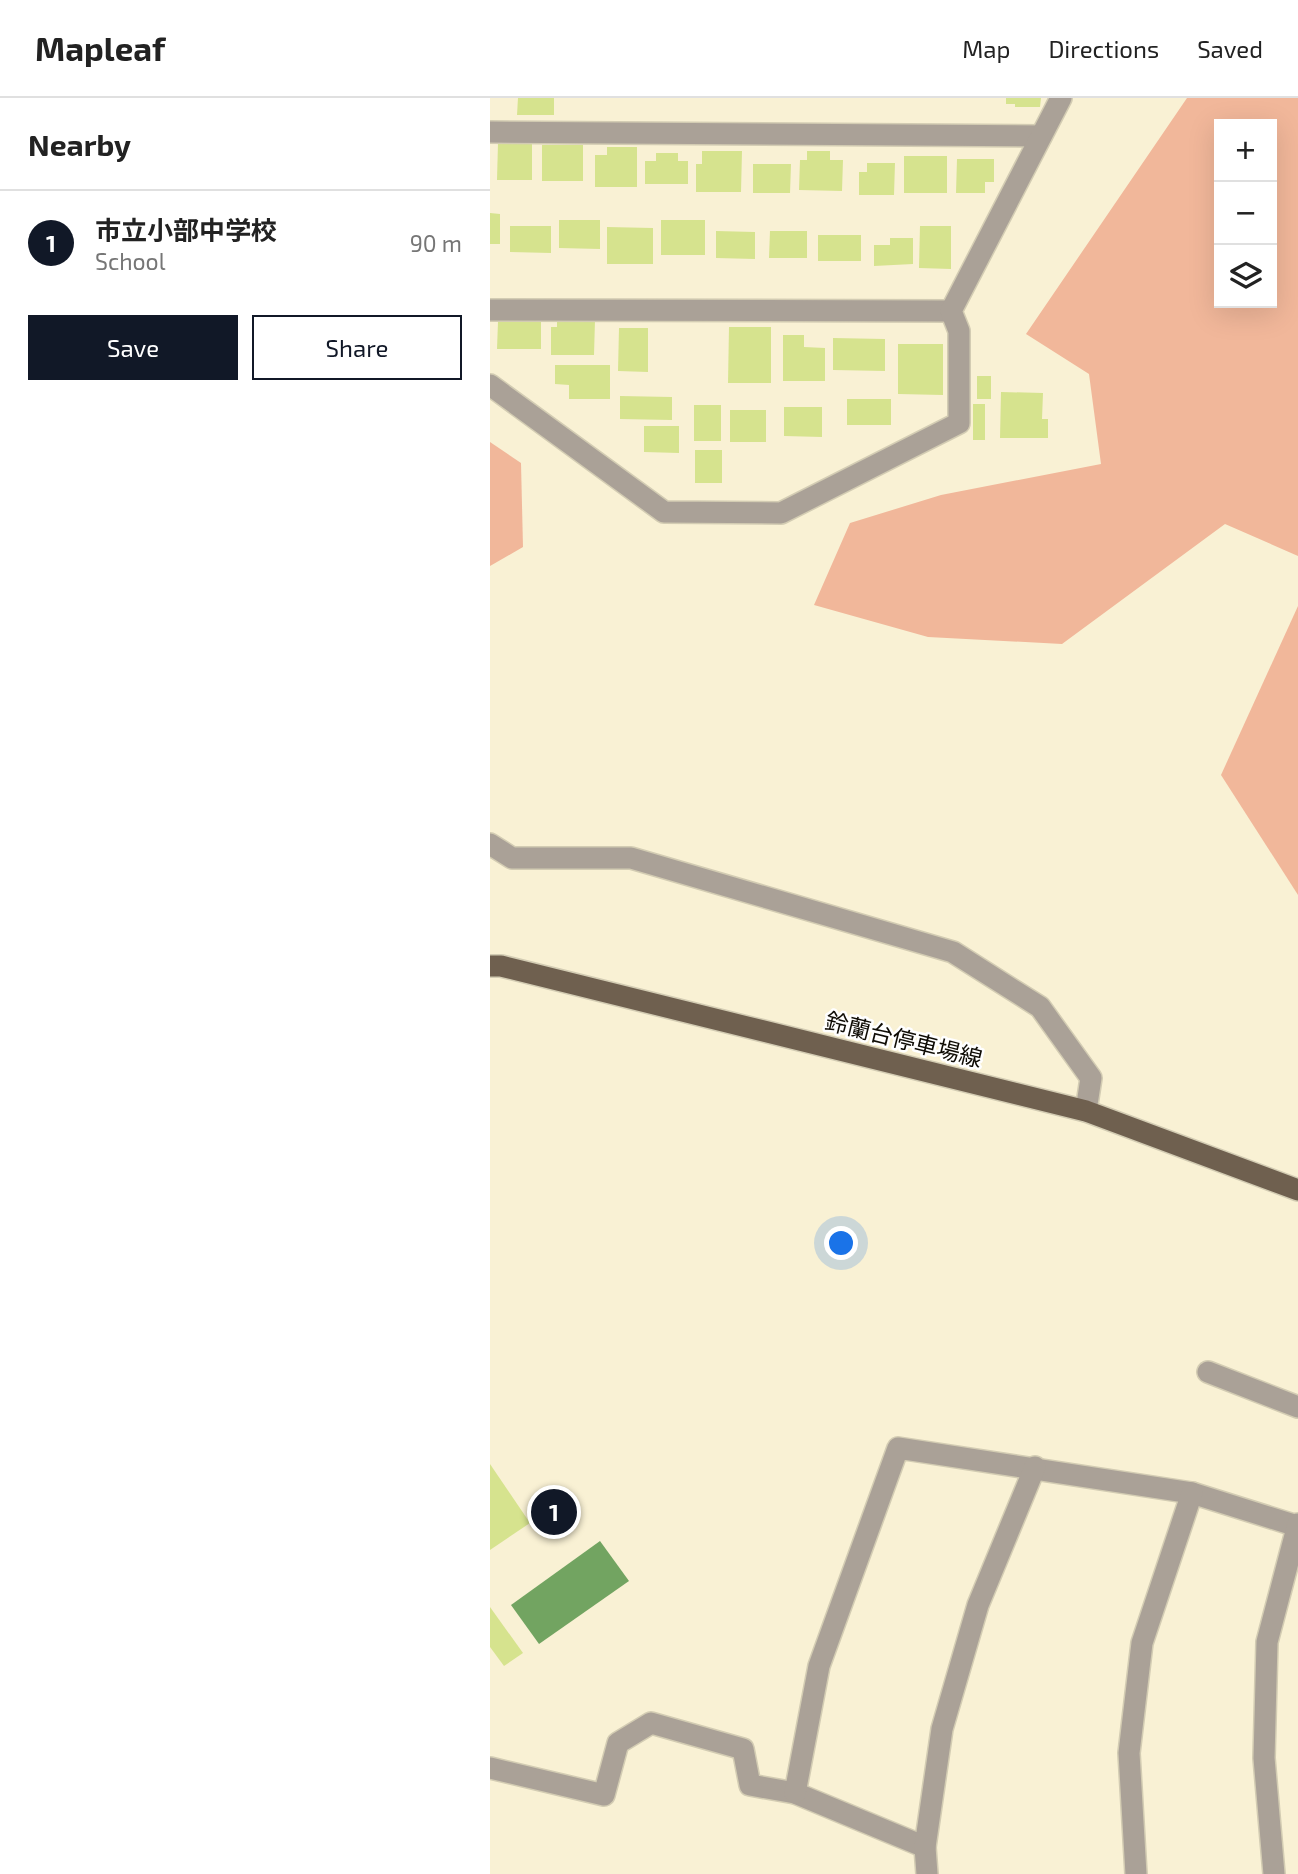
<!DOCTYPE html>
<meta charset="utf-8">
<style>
:root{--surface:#fff;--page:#f6f6f6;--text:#222;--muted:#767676;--line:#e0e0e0;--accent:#111827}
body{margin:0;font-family:"Exo 2","Noto Sans JP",sans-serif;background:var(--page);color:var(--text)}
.controls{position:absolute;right:21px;top:21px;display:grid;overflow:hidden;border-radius:0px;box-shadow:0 7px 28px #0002}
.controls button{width:63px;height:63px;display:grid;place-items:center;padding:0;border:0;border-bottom:2px solid var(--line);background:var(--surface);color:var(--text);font:35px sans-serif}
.you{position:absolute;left:352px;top:1146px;width:24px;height:24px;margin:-18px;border:5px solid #fff;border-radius:50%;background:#1a73e8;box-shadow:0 0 0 10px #1a73e833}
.badge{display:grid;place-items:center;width:46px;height:46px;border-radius:50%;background:var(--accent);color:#fff;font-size:23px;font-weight:700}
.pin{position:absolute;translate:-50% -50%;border:4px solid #fff;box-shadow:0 2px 7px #0006}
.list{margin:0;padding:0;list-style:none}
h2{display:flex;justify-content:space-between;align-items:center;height:91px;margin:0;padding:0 28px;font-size:30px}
h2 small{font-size:23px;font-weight:400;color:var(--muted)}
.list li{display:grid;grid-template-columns:46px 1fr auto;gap:21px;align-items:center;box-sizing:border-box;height:105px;padding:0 28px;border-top:2px solid var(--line)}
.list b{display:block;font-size:26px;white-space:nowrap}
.list p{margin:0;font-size:23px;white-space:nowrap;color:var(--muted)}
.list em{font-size:23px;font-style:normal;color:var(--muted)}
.actions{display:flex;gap:14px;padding:21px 28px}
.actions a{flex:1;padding:16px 0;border:2px solid var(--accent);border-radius:0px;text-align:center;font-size:24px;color:var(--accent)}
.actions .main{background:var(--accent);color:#fff}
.icon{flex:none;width:38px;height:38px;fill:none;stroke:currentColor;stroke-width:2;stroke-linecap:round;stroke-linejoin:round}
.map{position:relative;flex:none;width:808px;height:1776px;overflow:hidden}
header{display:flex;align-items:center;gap:42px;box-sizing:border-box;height:98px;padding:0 35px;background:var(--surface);border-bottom:2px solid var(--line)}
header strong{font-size:33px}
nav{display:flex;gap:38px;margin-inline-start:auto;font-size:24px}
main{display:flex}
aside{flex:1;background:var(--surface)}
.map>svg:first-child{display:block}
.green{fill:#f1b79a;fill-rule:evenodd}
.water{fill:#72a461}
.building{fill:#d6e38e}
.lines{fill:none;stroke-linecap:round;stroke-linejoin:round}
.minor-casing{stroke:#d3ccb3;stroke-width:24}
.major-casing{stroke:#d3ccb3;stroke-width:24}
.minor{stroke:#aaa197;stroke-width:21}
.major{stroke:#6f604f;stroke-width:21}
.labels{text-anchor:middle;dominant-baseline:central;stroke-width:5;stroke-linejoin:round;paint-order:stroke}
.street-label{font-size:23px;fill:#0e0b04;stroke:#fff}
</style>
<header>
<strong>Mapleaf</strong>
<nav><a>Map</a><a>Directions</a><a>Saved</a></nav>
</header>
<main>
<aside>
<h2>Nearby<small></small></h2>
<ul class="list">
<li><span class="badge">1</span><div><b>市立小部中学校</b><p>School</p></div><em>90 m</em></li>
</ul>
<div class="actions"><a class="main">Save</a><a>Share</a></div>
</aside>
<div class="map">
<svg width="808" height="1776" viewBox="0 0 808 1776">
<rect width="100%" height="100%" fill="#f9f1d4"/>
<g class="green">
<path d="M697,0H808V458L735,426L572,546L438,539L324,507L360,425L451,397L611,366L599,276L536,236ZM782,26V205H729V26Z"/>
<polygon points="0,344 31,365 33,449 0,468"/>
<polygon points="808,508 808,797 731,677"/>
</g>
<polygon class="water" points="110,1443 139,1483 49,1546 21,1507"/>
<g class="building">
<polygon points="28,0 64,0 64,17 27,17"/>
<polygon points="516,0 551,0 550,9 525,9 525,6 516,6"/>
<polygon points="8,45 42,45 42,82 7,82"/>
<rect x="52" y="47" width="41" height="36"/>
<polygon points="117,49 147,49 147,89 105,89 105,57 117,57"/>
<polygon points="212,53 252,53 251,94 206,94 206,66 212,66"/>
<polygon points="317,53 340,53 340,62 353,62 352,93 309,92 310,62 317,62"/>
<polygon points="166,55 188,55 188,63 198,63 198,86 155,86 155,63 166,63"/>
<rect x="414" y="58" width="43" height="37"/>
<polygon points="467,61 504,61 504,84 495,84 495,95 466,95"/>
<polygon points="377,65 405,65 404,97 369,97 369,74 377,74"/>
<polygon points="263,66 301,66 300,95 263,95"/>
<polygon points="0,115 10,116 10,146 0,146"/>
<polygon points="69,122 110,122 110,151 69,150"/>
<rect x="171" y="122" width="44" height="35"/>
<polygon points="20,128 61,128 61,155 20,154"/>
<polygon points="430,128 461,128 461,171 429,170"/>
<polygon points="117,129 163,130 163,166 117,166"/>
<polygon points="226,133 265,134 265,161 226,160"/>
<polygon points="280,133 317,133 317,160 279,160"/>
<rect x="328" y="137" width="43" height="26"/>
<polygon points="400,140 423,140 423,166 384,168 384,147 400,147"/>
<polygon points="67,222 105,222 104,257 61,257 61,229 67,229"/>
<polygon points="8,224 51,224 51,251 7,251"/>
<polygon points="239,229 281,229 281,285 238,285"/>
<polygon points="129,230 158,230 158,274 128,273"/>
<polygon points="293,237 314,237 314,249 335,250 335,283 293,283"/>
<polygon points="343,240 395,241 395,273 343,272"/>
<polygon points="408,246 453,246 453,297 408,296"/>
<polygon points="65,267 120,267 120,301 79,301 79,287 65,286"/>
<rect x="487" y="278" width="14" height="23"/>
<polygon points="511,294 553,295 552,321 558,321 558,340 510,340"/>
<polygon points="130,298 182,299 182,322 130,321"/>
<rect x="357" y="301" width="44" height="26"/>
<rect x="483" y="306" width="12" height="36"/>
<rect x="204" y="307" width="27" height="36"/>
<polygon points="294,309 332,309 332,339 294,338"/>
<rect x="240" y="312" width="36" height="32"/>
<polygon points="154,328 189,328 189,355 154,354"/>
<rect x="205" y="352" width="27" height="33"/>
<polygon points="0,1366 40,1425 0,1452"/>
<polygon points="0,1509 33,1555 14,1568 0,1549"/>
</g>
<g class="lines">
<defs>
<g id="minor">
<polyline points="0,34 551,38"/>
<polyline points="0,212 461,213"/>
<polyline points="0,287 174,414 291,415 469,325 469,233 461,213 571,0"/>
<polyline points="0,746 22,760 141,760 463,854 550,909 601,980 596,1013"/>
<polyline points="718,1274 808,1309"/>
<polyline points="0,1670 114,1697 128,1645 161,1625 253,1651 260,1687 305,1695 435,1749"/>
<polyline points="305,1695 329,1568 408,1350 702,1395 807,1428"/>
<polyline points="437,1776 435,1749 452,1631 488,1507 545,1369"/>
<polyline points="646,1776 639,1655 652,1545 702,1395"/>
<polyline points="784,1776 774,1660 777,1544 808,1426"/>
</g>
<polyline id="major" points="0,868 11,868 596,1013 808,1092"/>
</defs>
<use href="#minor" class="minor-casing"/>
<use href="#major" class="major-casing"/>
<use href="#minor" class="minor"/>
<use href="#major" class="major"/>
</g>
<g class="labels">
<g class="street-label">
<text transform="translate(414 941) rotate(14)">鈴蘭台停車場線</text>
</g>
</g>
</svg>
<div class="controls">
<button>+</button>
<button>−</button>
<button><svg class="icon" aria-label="layers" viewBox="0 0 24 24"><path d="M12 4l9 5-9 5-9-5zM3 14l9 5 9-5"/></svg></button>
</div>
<div class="you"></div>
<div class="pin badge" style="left:64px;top:1414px">1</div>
</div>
</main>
